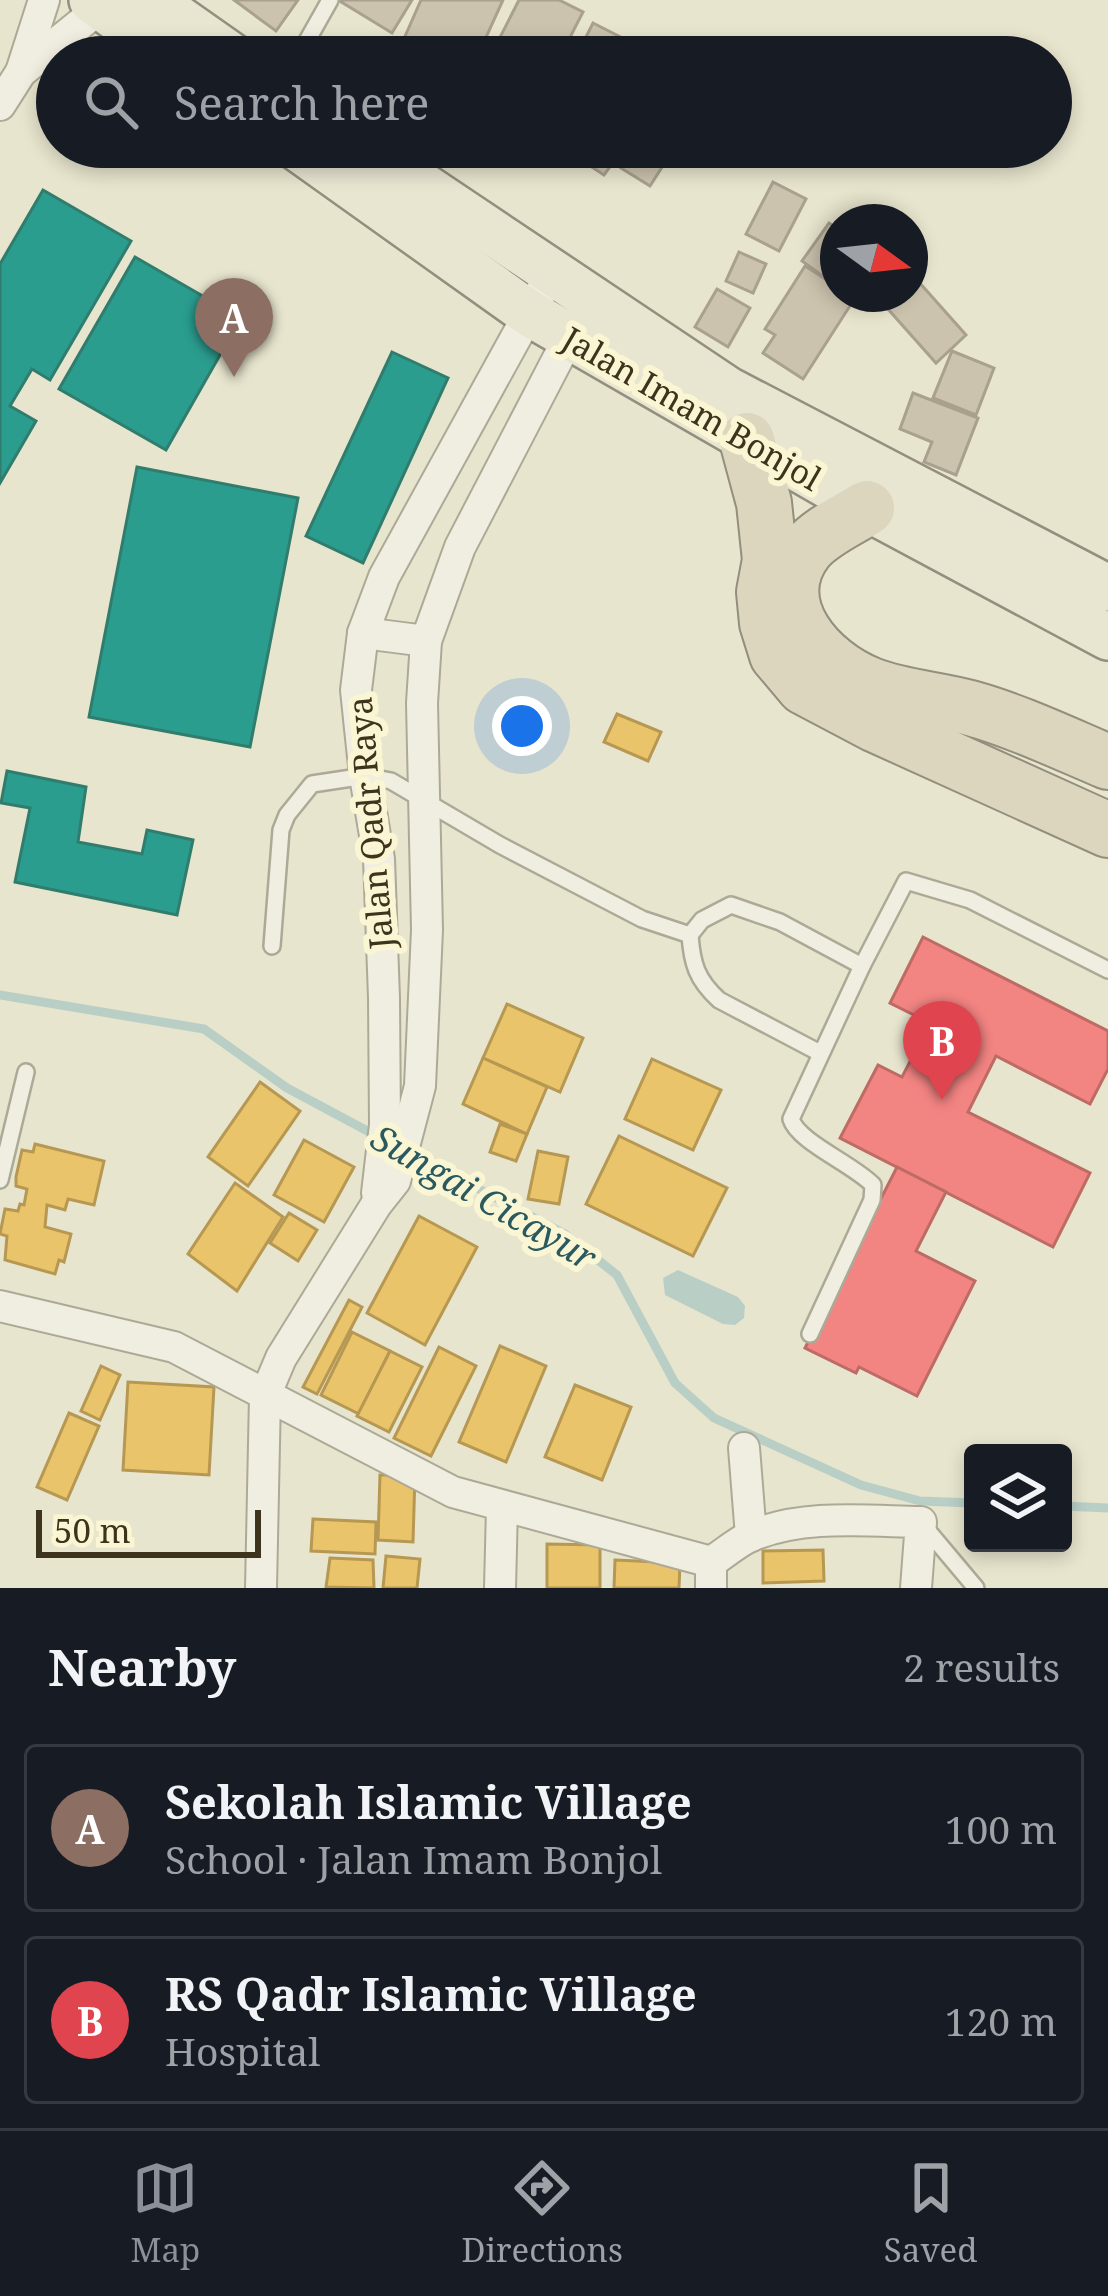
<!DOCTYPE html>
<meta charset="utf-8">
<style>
:root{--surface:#171b24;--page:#242831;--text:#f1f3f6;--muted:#9ea1a6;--line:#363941;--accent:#8c9099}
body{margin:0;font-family:"Noto Serif",serif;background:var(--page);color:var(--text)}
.controls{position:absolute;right:36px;bottom:36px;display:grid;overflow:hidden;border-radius:12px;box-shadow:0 6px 18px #0003}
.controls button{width:108px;height:108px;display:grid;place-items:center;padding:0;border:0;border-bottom:3px solid var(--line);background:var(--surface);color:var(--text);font:60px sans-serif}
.compass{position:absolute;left:820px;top:204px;width:108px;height:108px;border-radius:50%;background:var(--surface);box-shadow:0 6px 18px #0003;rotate:105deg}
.scale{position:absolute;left:36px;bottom:30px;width:225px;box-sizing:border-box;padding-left:12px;border:6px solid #3e331d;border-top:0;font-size:33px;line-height:42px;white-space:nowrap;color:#3e331d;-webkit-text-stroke:9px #faf5d3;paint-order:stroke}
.you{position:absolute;left:522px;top:726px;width:42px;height:42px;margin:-30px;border:9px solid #fff;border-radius:50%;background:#1a73e8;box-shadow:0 0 0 18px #1a73e833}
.badge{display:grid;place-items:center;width:78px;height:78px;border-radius:50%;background:var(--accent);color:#fff;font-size:39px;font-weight:700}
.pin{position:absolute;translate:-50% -99px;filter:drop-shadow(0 3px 6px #0008)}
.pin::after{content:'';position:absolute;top:63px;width:42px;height:36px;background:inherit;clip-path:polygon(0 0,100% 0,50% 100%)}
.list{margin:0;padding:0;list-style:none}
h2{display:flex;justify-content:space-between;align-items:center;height:156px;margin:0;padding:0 48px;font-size:51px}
h2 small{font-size:39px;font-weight:400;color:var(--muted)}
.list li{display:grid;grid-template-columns:78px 1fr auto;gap:36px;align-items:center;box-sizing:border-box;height:168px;margin:0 24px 24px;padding:0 24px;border:3px solid var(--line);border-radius:12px}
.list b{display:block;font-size:45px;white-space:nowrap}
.list p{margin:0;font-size:39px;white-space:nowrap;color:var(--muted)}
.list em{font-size:39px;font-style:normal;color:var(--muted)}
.icon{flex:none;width:66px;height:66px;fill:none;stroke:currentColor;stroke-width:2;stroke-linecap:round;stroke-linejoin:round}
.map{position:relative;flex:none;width:1108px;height:1588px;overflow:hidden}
.search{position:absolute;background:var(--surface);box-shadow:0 6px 18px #0003;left:36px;right:36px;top:36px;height:132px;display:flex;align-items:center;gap:30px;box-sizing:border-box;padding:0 42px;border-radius:66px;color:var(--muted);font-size:45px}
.sheet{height:540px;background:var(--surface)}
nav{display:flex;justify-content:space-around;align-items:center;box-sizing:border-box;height:168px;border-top:3px solid var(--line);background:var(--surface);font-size:33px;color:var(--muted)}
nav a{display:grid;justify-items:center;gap:6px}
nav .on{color:var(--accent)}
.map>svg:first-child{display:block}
.water{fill:#b9cfc6}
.homes{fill:#e9c46a;stroke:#b69853;stroke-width:3}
.schools{fill:#2a9d8f;stroke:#307d6d;stroke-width:3}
.health{fill:#f28482;stroke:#bc6c64;stroke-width:3}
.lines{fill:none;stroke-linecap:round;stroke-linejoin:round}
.stream{stroke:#b9cfc6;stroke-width:9}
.building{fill:#ccc3ae;stroke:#a9a08d;stroke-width:3}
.service-casing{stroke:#ada997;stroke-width:20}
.minor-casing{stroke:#ada997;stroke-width:34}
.primary-casing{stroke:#938e7d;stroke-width:50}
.motorway-casing{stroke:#938e7d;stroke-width:58}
.service{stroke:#f0eee0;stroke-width:15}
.minor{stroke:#f0eee0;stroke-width:30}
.primary{stroke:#e8e5d1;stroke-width:45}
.motorway{stroke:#dcd6be;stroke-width:54}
.labels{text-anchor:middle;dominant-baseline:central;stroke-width:12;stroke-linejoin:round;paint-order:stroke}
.street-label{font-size:33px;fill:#3e331d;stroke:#faf5d3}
.water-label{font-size:36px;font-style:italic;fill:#2a5a60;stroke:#faf5d3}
</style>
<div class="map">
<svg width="1108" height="1588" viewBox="0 0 1108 1588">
<rect width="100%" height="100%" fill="#e8e5ce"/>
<polygon class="water" points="678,1270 738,1297 745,1306 744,1318 735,1325 723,1324 665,1295 663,1278"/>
<g class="homes">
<polygon points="617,714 661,732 648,761 604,742"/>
<polygon points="507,1004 583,1038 560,1092 483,1058"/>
<polygon points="483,1058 547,1087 527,1134 463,1104"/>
<polygon points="652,1059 721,1090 693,1150 625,1119"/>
<polygon points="260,1082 300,1111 248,1186 208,1157"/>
<polygon points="500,1124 527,1134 516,1161 490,1152"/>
<polygon points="619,1136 727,1188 693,1256 586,1204"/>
<polygon points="304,1140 354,1167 324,1222 274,1195"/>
<polygon points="35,1144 104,1161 94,1205 68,1199 65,1210 47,1205 45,1227 71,1234 64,1262 59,1260 55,1274 5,1260 7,1236 0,1234 5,1209 18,1211 20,1204 24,1205 27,1189 16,1186 16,1177 22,1150 33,1152"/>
<polygon points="538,1151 568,1157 559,1204 528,1199"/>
<polygon points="235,1183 283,1217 237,1291 188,1254"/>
<polygon points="289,1213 317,1230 298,1261 270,1243"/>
<polygon points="419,1216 477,1247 425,1345 367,1313"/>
<polygon points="349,1300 362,1307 317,1394 303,1387"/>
<polygon points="352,1332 390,1351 359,1414 321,1395"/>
<polygon points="500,1346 546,1366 506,1462 459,1442"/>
<polygon points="439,1347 476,1366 431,1456 394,1438"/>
<polygon points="390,1351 422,1367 389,1432 357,1416"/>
<polygon points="101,1366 120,1375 100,1420 81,1411"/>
<polygon points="128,1382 214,1387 209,1475 123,1470"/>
<polygon points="575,1385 631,1407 602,1480 545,1457"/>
<polygon points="69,1413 99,1426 67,1500 37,1487"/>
<polygon points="380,1475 415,1475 413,1542 378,1540"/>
<polygon points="313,1519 376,1522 375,1554 311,1551"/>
<polygon points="547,1544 600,1545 600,1588 547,1588"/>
<polygon points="823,1550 824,1581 763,1583 763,1551"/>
<polygon points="386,1556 420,1559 417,1588 383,1588"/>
<polygon points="330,1558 373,1560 374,1588 326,1587"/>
<polygon points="615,1560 680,1563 679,1588 614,1588"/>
</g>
<g class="schools">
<polygon points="43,190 131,241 50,380 32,369 10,406 36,421 0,483 0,264"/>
<polygon points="135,257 241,318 166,450 59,389"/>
<polygon points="392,352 448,378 363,563 306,536"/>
<polygon points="137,467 298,498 250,747 89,717"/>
<polygon points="7,771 86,787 78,842 142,854 147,830 193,840 177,915 15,882 30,808 1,803"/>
</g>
<g class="health">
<polygon points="923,937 1108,1031 1108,1069 1090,1104 996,1056 968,1112 1090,1173 1053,1247 840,1138 878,1065 902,1077 930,1023 890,1003"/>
<polygon points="897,1167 946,1192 916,1251 975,1281 917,1396 859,1367 856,1373 805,1348"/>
</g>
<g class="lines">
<g class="stream">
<polyline points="0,995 204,1029 287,1088 375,1135"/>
<polyline points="406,1151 565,1234 617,1275 675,1383 714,1418 861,1485 920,1501 973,1503"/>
<polyline points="1063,1506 1108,1508"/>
</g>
</g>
<g class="building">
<polygon points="234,0 298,0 276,31"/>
<polygon points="338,0 412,0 392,33"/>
<polygon points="421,0 503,0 477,57 438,57 403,41"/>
<polygon points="519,0 559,0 583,12 560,57 490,57"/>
<polygon points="593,23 660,57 576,57"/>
<polygon points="581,147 624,147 604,175 575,156"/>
<polygon points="634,147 675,147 650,186 621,168"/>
<polygon points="773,182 806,199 779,251 746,234"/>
<polygon points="829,223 838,229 838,287 802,261"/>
<polygon points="739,252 766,264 753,293 726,281"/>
<polygon points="805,266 838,287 838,294 855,298 803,379 763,353 775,335 765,329"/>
<polygon points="910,272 966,335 936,363 879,299 884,294 910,294"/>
<polygon points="717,289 750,308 728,347 695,327"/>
<polygon points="952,351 994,368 976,415 933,398"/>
<polygon points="913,393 978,418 956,475 924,462 932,442 900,429"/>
</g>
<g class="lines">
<defs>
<g id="service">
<polyline points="298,57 330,0"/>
<path d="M690,935C692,964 697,980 719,1000L820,1053"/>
<polyline points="272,946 281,830 287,815 312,784 365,776 391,781 500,845 642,919 690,935 702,920 731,905 780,922 862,966 906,881 970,900 1108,970"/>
<polyline points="0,1180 26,1072"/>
<path d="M810,1334L872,1200L873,1185C853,1164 798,1142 791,1119L862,966"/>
<polyline points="923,1525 976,1588"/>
</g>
<g id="minor">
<polyline points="21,72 101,7"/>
<polyline points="0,105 21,72 44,0"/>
<polyline points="363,633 426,641"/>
<polyline points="377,1193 385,1125 384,998 379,859 365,776 356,690 363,633 384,577 552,272"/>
<polyline points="0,1306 174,1347 453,1492 711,1562 711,1588"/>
<polyline points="744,1448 751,1536"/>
<path d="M711,1562C724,1554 737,1542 751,1536C803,1514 865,1521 921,1522L916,1588"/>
<polyline points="261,1588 265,1396 281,1358 376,1205 395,1181 420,1086 427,930 422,703 426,641 460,547 578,320"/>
<polyline points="500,1588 502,1507"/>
</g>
<g id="primary">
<polyline points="92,0 170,57"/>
<polyline points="152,0 233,57"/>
<polyline points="296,147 529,313 867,508 1108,637"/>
<polyline points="365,147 728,390 1108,588"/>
</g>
<g id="motorway">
<polyline points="747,440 764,503 770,560 764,592 767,623 777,655 804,687 876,725 1108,830"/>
<path d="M867,508C848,520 820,532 806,550C764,604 819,665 871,685C902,697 938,699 970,708C1017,721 1063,743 1108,762"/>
</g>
</defs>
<use href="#service" class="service-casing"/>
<use href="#minor" class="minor-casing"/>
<use href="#primary" class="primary-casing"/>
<use href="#motorway" class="motorway-casing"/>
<use href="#service" class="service"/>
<use href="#minor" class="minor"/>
<use href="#primary" class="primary"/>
<use href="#motorway" class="motorway"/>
</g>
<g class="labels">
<g class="street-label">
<text transform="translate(692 408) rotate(30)">Jalan Imam Bonjol</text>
<text transform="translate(370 823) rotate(-95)">Jalan Qadr Raya</text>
</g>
<g class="water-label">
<text transform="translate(484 1197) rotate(30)">Sungai Cicayur</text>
</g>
</g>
</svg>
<div class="controls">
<button><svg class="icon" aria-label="layers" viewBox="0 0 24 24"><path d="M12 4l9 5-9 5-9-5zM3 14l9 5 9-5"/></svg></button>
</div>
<svg class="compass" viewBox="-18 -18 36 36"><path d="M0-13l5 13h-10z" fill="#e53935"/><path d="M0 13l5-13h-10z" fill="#9ea1a6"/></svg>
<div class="scale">50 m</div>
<div class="you"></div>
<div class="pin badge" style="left:234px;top:377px;background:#8d6e63">A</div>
<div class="pin badge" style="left:942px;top:1100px;background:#e0444e">B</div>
<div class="search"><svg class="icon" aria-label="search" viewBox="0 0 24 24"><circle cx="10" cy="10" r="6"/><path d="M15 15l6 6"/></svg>Search here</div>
</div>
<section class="sheet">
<h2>Nearby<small>2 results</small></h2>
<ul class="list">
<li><span class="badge" style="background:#8d6e63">A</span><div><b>Sekolah Islamic Village</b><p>School · Jalan Imam Bonjol</p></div><em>100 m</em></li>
<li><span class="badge" style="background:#e0444e">B</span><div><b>RS Qadr Islamic Village</b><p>Hospital</p></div><em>120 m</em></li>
</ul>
</section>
<nav>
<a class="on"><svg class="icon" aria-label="map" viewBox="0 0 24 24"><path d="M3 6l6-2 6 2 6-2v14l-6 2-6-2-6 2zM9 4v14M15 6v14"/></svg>Map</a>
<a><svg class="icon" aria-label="directions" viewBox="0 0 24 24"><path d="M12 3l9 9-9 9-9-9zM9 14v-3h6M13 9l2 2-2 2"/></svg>Directions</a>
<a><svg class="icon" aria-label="saved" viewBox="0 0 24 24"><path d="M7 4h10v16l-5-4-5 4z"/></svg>Saved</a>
</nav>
